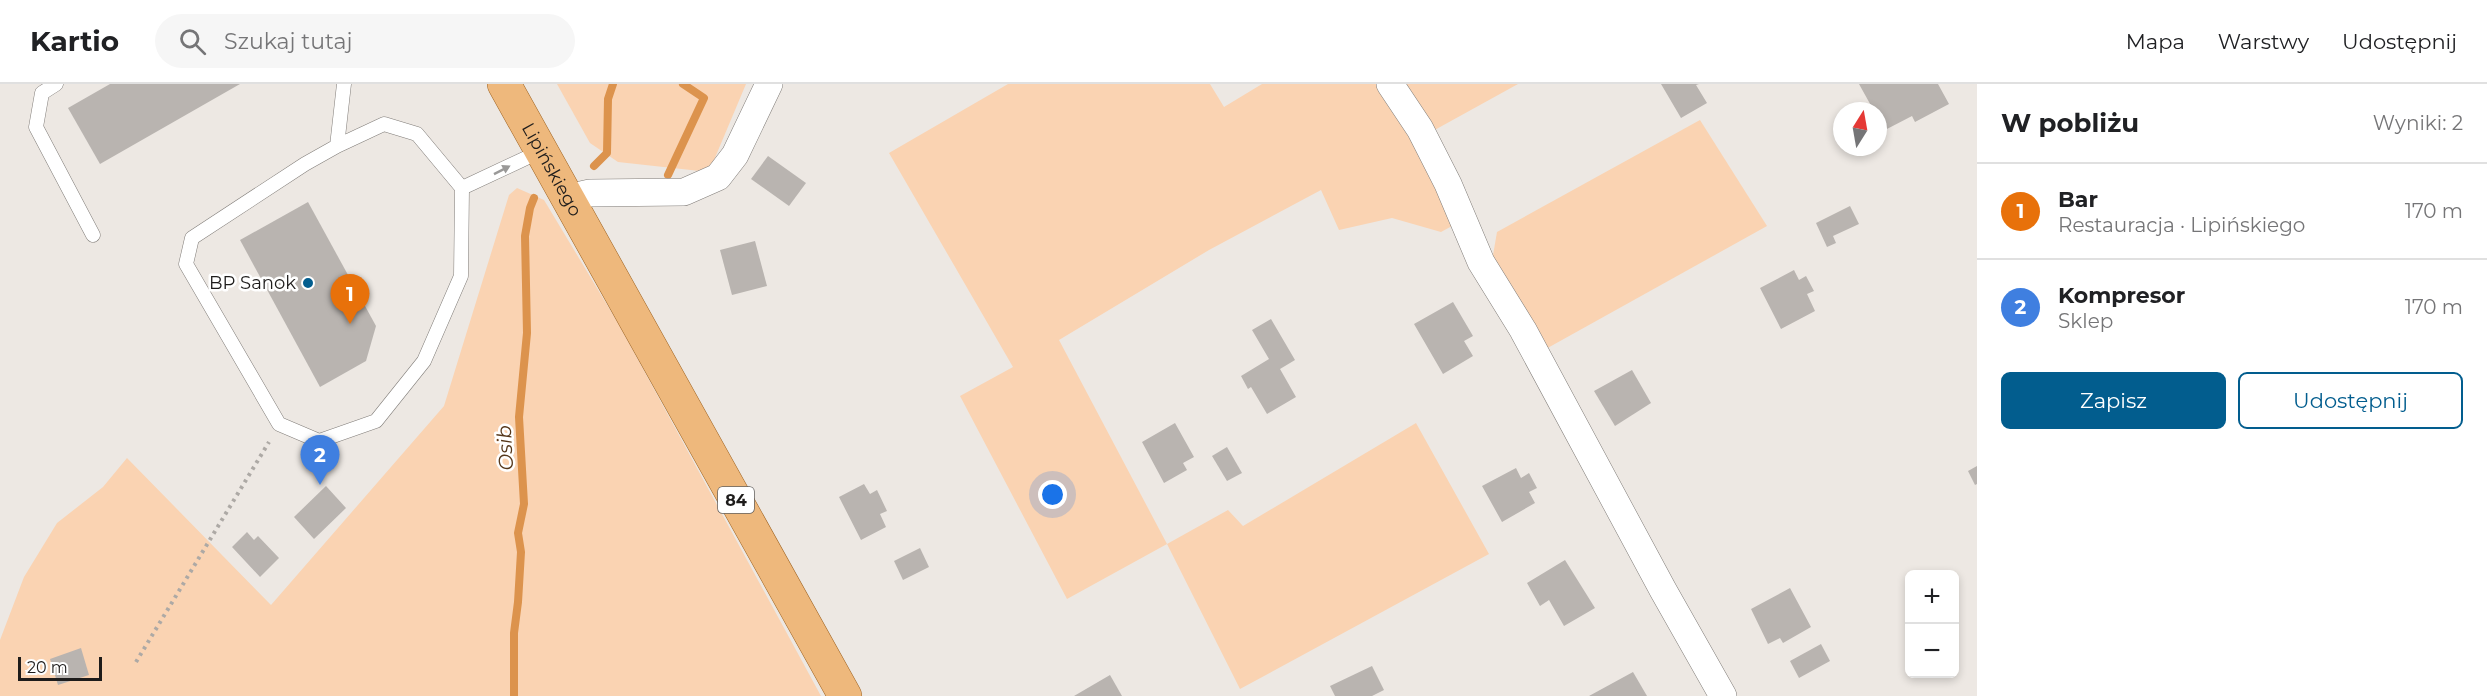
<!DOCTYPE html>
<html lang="pl">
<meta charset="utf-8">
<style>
:root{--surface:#fff;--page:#f6f6f6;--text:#202124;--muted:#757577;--line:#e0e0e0;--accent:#025d8e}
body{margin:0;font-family:Montserrat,sans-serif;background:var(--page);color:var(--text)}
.controls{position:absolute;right:18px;bottom:18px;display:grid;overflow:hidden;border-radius:9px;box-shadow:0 3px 9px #0003}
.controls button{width:54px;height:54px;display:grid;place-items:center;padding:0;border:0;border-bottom:2px solid var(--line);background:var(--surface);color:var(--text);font:30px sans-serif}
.compass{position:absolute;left:1833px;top:18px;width:54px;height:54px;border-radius:50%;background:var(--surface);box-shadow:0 3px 9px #0003;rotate:11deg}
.scale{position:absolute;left:18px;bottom:15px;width:84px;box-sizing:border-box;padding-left:6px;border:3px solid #1e1c1b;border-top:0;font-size:16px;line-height:21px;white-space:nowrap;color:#1e1c1b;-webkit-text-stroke:4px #fff;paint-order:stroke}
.you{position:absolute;left:1053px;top:411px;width:21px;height:21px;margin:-15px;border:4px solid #fff;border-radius:50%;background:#1a73e8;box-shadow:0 0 0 9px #1a73e833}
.badge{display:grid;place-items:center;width:39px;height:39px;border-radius:50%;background:var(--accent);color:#fff;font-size:20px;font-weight:700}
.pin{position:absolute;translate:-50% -50px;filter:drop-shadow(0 2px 3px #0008)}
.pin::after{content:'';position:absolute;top:32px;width:21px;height:18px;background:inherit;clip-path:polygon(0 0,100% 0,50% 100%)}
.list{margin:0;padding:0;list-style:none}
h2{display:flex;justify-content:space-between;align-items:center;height:78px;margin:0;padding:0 24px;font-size:26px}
h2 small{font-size:20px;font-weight:400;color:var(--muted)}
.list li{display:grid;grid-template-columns:39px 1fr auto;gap:18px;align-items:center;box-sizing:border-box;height:96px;padding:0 24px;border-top:2px solid var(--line)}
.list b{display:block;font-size:22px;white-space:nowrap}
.list p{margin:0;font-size:20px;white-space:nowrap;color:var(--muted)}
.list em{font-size:20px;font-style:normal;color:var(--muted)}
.actions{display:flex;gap:12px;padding:18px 24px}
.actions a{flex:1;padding:14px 0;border:2px solid var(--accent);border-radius:9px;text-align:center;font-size:21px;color:var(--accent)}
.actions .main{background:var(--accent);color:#fff}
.icon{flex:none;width:33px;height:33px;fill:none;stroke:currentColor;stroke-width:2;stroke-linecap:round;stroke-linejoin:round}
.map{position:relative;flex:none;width:1977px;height:612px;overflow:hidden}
header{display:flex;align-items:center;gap:36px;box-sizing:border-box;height:84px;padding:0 30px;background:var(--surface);border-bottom:2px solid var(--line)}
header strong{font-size:28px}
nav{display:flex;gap:33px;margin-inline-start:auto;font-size:21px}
.search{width:420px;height:54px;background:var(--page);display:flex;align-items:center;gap:15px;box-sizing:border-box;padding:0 21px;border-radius:33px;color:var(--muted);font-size:22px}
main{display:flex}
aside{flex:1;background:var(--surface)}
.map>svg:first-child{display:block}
.green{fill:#fad3b2}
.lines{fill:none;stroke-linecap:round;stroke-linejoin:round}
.stream{stroke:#dc934d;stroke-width:8}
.building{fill:#b9b4b0}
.service-casing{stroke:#817d79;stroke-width:15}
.minor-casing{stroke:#817d79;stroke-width:28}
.primary-casing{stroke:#9e6322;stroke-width:34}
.path{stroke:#ada9a5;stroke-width:4;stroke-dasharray:3 4.5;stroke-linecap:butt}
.service{stroke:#fff;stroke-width:14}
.minor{stroke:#fff;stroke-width:27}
.primary{stroke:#eeb87c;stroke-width:33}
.oneway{fill:#9a9998}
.poi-dot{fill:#025d8e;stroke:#fff;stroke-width:2}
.labels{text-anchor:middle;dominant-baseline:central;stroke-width:5;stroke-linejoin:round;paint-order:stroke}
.shield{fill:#fff;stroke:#62605f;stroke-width:1.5}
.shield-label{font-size:16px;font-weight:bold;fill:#1e1c1b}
.street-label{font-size:18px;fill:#1e1c1b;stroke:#fff}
.poi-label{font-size:18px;fill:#1e1c1b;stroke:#fff;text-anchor:end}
.water-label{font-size:20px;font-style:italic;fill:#56371a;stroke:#fff}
</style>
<header>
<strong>Kartio</strong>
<div class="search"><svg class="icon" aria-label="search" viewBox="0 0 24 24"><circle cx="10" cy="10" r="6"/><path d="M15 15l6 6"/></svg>Szukaj tutaj</div>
<nav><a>Mapa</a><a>Warstwy</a><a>Udostępnij</a></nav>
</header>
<main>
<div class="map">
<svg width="1977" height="612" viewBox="0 0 1977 612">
<rect width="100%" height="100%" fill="#ede8e3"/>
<g class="green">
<polygon points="557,0 746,0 709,88 618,78 590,59"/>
<polygon points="1008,0 1210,0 1224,23 1262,0 1378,0 1409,46 1452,142 1441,148 1392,134 1339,146 1321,106 1209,166 1059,256 1167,460 1228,426 1243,442 1416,339 1489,470 1240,605 1167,460 1067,515 960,312 1013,283 889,69"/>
<polygon points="1402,0 1518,0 1431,48"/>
<polygon points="1700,36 1767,142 1544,266 1492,177 1497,148"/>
<polygon points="517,104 544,116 618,239 821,612 0,612 0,556 24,493 57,439 103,403 127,374 271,521 444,322 509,111"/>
</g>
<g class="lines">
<g class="stream">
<polyline points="594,82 607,69 608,15 613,0"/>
<polyline points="668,91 704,14 683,0"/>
<polyline points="514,612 514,549 518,518 521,468 518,449 524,420 519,333 527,249 525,152 530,124 534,114"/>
</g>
</g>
<g class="building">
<polygon points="110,0 240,0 100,80 68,24"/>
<polygon points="1661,0 1699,0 1696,1 1707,19 1681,34"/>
<polygon points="1859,0 1938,0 1949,20 1915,38 1912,32 1885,46 1878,34 1878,27 1874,27"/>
<polygon points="768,72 806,99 789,122 751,95"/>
<polygon points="308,118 376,242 366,277 320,303 240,156"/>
<polygon points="1850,122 1859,140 1833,152 1836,159 1827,163 1816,139"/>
<polygon points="755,157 767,202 732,211 720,166"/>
<polygon points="1794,186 1799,196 1806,192 1814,207 1807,210 1815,227 1781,245 1760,204"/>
<polygon points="1453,218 1473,252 1464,257 1473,272 1443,290 1414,240"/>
<polygon points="1271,235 1295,276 1280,285 1296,313 1267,330 1251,303 1248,305 1241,292 1269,275 1252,246"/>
<polygon points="1632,286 1651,319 1615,342 1594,307"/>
<polygon points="1175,339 1194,373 1183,379 1187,386 1164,399 1142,358"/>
<polygon points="1227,363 1242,389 1227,397 1212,372"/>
<polygon points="1977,382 1977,400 1975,401 1968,387"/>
<polygon points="1516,384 1521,394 1529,389 1537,404 1529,408 1535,419 1502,438 1482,402"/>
<polygon points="864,400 870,410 877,406 887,427 880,430 886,443 861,456 839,413"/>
<polygon points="326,402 346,424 314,455 294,433"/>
<polygon points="247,448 254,456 258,452 279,474 260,493 232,463"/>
<polygon points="920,464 929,483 903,496 894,477"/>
<polygon points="1565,476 1595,524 1564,542 1549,516 1540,522 1527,499"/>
<polygon points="1790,504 1811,543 1783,559 1780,554 1768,560 1751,525"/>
<polygon points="1821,560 1830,577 1799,594 1790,577"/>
<polygon points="81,564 89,591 58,601 50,575"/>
<polygon points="1372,582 1384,606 1372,612 1335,612 1330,602"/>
<polygon points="1633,588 1647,612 1589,612"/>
<polygon points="1110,591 1122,612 1074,612"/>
</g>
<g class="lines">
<defs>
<g id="service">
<polyline points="56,0 42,9 36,43 93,151"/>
<polyline points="337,62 384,40 417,50 462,104 461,192 424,277 376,337 319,357 279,340 186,180 192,154 305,80 337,62 344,0"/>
<polyline points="462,104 541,67"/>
</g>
<g id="minor">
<polyline points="1390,0 1420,45 1448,100 1481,178 1523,246 1663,506 1723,612"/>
<polyline points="568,114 590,109 684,108 718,93 735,71 769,0"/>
</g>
<g id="primary">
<path id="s1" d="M504,0L845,612"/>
</g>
</defs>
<use href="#service" class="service-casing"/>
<use href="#minor" class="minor-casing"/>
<use href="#primary" class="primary-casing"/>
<polyline class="path" points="136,578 269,358"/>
<use href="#service" class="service"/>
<use href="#minor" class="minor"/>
<use href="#primary" class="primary"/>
</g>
<defs><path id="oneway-solid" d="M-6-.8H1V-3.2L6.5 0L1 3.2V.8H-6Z" transform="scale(1.5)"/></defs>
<use class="oneway" href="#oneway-solid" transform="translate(502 86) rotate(-27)"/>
<circle class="poi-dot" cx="308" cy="199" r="6"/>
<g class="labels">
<rect class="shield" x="718" y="403" width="36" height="26" rx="4.5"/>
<g class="shield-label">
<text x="736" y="416">84</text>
</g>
<g class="street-label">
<text stroke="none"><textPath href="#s1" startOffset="98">Lipińskiego</textPath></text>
</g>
<g class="poi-label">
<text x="296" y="199">BP Sanok</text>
</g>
<g class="water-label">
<text transform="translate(505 364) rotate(-93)">Osib</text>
</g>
</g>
</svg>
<div class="controls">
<button>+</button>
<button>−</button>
</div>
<svg class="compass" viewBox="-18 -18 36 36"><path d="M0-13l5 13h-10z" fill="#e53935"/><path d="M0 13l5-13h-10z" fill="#757577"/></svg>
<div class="scale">20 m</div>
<div class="you"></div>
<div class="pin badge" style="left:350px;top:240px;background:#e8710a">1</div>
<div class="pin badge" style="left:320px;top:401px;background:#3f7fe0">2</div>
</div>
<aside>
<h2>W pobliżu<small>Wyniki: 2</small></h2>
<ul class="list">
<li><span class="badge" style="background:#e8710a">1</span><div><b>Bar</b><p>Restauracja · Lipińskiego</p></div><em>170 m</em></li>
<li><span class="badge" style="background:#3f7fe0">2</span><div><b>Kompresor</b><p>Sklep</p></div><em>170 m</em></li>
</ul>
<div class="actions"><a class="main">Zapisz</a><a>Udostępnij</a></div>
</aside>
</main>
